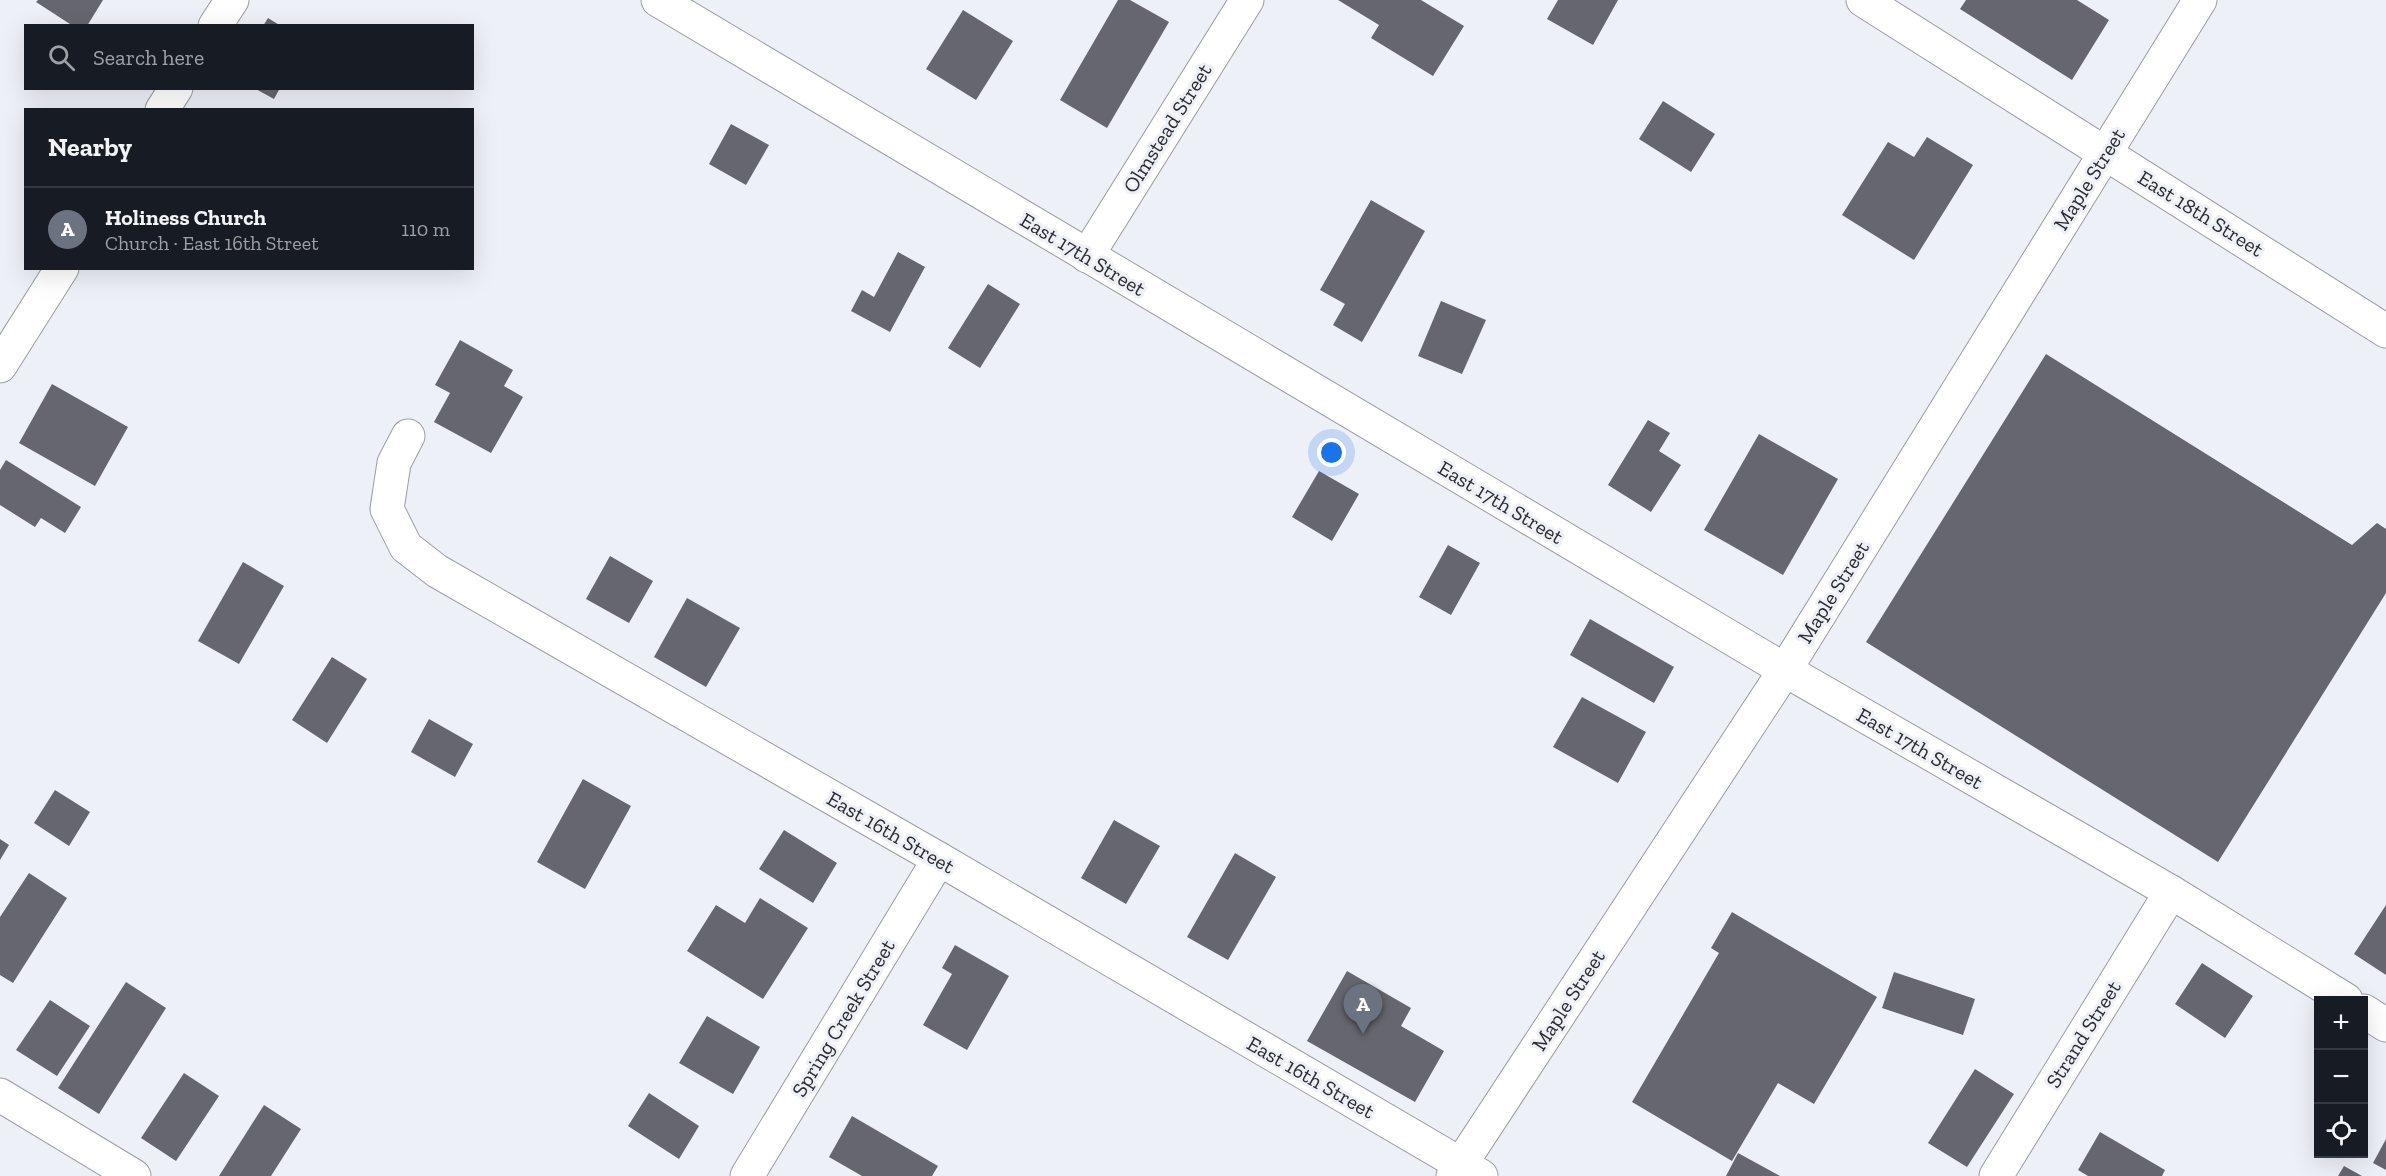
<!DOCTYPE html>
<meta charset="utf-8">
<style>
:root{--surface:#171b24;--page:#242831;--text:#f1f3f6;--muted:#9ea1a6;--line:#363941;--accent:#8c9099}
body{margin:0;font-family:"Zilla Slab",serif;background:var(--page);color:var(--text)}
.controls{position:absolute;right:18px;bottom:18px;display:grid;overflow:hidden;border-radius:0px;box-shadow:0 6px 24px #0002}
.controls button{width:54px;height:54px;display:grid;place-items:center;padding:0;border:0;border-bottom:2px solid var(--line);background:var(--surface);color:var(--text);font:30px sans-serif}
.you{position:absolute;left:1332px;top:453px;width:21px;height:21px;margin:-15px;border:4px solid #fff;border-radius:50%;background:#1a73e8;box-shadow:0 0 0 9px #1a73e833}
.badge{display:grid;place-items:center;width:39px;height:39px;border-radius:50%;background:var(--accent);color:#fff;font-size:20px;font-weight:700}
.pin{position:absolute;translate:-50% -50px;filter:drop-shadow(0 2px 3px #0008)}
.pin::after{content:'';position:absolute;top:32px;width:21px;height:18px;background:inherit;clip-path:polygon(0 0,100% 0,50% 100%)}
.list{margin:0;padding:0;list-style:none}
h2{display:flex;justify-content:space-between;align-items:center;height:78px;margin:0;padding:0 24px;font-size:26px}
h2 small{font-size:20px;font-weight:400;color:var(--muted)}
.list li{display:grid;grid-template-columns:39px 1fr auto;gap:18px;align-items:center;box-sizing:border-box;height:84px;padding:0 24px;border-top:2px solid var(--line)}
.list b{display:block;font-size:22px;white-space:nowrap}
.list p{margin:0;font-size:20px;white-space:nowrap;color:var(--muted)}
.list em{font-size:20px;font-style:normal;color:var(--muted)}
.icon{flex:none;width:33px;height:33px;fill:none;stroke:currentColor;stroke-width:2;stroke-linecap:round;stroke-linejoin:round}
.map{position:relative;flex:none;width:2386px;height:1176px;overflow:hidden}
.search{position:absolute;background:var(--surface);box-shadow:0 6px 24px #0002;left:24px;top:24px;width:450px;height:66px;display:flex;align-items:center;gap:15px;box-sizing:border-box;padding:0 21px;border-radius:0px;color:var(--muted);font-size:22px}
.panel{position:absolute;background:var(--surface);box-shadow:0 6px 24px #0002;left:24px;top:108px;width:450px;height:162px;border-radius:0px}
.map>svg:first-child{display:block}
.building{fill:#66676e}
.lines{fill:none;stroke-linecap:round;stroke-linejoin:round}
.minor-casing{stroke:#9b9da5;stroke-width:35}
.secondary-casing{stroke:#9b9da5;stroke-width:35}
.minor{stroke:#fff;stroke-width:33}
.secondary{stroke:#fff;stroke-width:33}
.labels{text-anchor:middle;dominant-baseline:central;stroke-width:6;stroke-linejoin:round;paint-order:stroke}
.street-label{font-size:21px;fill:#2b2b2e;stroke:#eef0f8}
</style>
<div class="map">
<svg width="2386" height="1176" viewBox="0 0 2386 1176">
<rect width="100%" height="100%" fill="#eef0f8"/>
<g class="building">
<polygon points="38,0 103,0 87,26 73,26 36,2"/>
<polygon points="1118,0 1130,0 1169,22 1107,128 1060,100"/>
<polygon points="1338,0 1421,0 1464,26 1433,76 1371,38 1379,25"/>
<polygon points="1558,0 1618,0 1593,45 1547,19"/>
<polygon points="1966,0 2077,0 2109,20 2072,80 1960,9"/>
<polygon points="963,10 1013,41 976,100 926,69"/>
<polygon points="268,18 281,26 263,26"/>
<polygon points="254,88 280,88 274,99"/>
<polygon points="1663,101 1715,134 1691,172 1639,139"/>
<polygon points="731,124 769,145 746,185 709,164"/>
<polygon points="1927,137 1973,165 1914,260 1842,215 1888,142 1914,157"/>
<polygon points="1371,200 1425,231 1362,342 1333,325 1345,304 1320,290"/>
<polygon points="898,252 925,267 890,332 851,311 862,290 874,297"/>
<polygon points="988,284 1020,304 980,368 948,348"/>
<polygon points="1441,301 1486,320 1462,374 1418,356"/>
<polygon points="460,340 513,370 504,386 523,397 491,453 434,422 450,393 435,385"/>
<polygon points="2046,354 2352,545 2377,523 2386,529 2386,593 2218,862 1866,642"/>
<polygon points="52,384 128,427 95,486 19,443"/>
<polygon points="1648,420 1670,433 1659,451 1681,465 1651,512 1608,485"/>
<polygon points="1759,434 1838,479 1783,575 1704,530"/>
<polygon points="6,460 81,507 65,533 41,518 35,527 0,505 0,470"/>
<polygon points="1319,471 1359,494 1332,541 1292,517"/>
<polygon points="1448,545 1480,563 1451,615 1419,597"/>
<polygon points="610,556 653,581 629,623 586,599"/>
<polygon points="243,562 284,586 239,664 198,641"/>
<polygon points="687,598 740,628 706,687 654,657"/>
<polygon points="1590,619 1674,667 1654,703 1570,655"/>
<polygon points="332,657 367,679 327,743 292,720"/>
<polygon points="1582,697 1646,732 1618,783 1553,747"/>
<polygon points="429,719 473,744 455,777 411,752"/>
<polygon points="583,779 631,806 585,889 537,862"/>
<polygon points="55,790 90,812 69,846 34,823"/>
<polygon points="1114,820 1160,846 1126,904 1081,878"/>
<polygon points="784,830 837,863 813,903 759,869"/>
<polygon points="0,839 9,845 0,860"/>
<polygon points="1235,853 1276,877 1228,960 1187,937"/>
<polygon points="29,873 67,898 13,983 0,975 0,917"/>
<polygon points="760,898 808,928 763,999 687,951 716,905 745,923"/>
<polygon points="2386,905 2386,975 2354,954"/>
<polygon points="1732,912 1877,997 1814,1104 1778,1083 1732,1161 1632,1102 1719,953 1711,948"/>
<polygon points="955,945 1009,976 967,1050 923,1025 952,974 942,968"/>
<polygon points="2202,963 2253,996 2225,1038 2175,1004"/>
<polygon points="1347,971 1411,1008 1401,1026 1444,1051 1415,1102 1307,1041"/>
<polygon points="1894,972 1975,999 1963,1035 1882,1008"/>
<polygon points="126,982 166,1008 99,1114 58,1088"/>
<polygon points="50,1000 90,1026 57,1076 16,1050"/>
<polygon points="707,1016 760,1047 733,1094 679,1063"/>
<polygon points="1975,1069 2014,1094 1967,1167 1928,1143"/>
<polygon points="184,1073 219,1096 176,1161 141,1138"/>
<polygon points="649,1093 699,1126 679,1159 628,1126"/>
<polygon points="264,1105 301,1129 271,1176 219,1176"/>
<polygon points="852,1116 938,1166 932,1176 862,1176 829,1157"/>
<polygon points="2100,1132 2165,1170 2162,1176 2088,1176 2078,1170"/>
<polygon points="2386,1139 2386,1170 2373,1163"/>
<polygon points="1738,1153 1780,1176 1726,1176"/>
<polygon points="2344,1166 2362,1176 2338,1176"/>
</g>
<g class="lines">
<defs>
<g id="minor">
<polyline points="658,0 1785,670 2171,892 2346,1000"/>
<polyline points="1863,0 2386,331"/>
<polyline points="215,26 232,0"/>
<polyline points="162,110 176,88"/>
<polyline points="1087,256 1247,0"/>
<polyline points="0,366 62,268"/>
<polyline points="408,436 394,463 387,509 406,547 437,571 939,859 1481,1176"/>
<polyline points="2364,1011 2386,1025"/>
<polyline points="0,1095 134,1176"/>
<polyline points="747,1176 939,859"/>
<polyline points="1996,1176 2171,892"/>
</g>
<polyline id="secondary" points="1453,1176 1785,670 2200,0"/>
</defs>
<use href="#minor" class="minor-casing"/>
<use href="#secondary" class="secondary-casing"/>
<use href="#minor" class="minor"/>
<use href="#secondary" class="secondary"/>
</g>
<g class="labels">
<g class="street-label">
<text transform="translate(1167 128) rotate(-58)">Olmstead Street</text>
<text transform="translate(2089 179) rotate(-58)">Maple Street</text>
<text transform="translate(2201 213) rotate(32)">East 18th Street</text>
<text transform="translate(1083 254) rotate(31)">East 17th Street</text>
<text transform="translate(1501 502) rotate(31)">East 17th Street</text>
<text transform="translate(1833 592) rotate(-58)">Maple Street</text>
<text transform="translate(1920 748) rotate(30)">East 17th Street</text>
<text transform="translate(891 832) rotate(30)">East 16th Street</text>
<text transform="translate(1568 1000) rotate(-57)">Maple Street</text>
<text transform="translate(843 1018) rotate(-59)">Spring Creek Street</text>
<text transform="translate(2083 1034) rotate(-58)">Strand Street</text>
<text transform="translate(1311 1077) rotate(30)">East 16th Street</text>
</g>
</g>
</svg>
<div class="controls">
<button>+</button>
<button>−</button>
<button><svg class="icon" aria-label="locate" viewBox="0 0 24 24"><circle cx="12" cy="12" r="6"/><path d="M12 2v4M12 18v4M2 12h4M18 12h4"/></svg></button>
</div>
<div class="you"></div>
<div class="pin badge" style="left:1363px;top:1034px;background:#6b7280">A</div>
<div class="search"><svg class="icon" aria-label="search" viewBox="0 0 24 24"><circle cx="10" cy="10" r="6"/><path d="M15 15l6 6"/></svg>Search here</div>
<section class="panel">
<h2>Nearby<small></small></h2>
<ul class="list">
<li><span class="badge" style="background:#6b7280">A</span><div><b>Holiness Church</b><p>Church · East 16th Street</p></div><em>110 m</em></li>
</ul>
</section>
</div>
